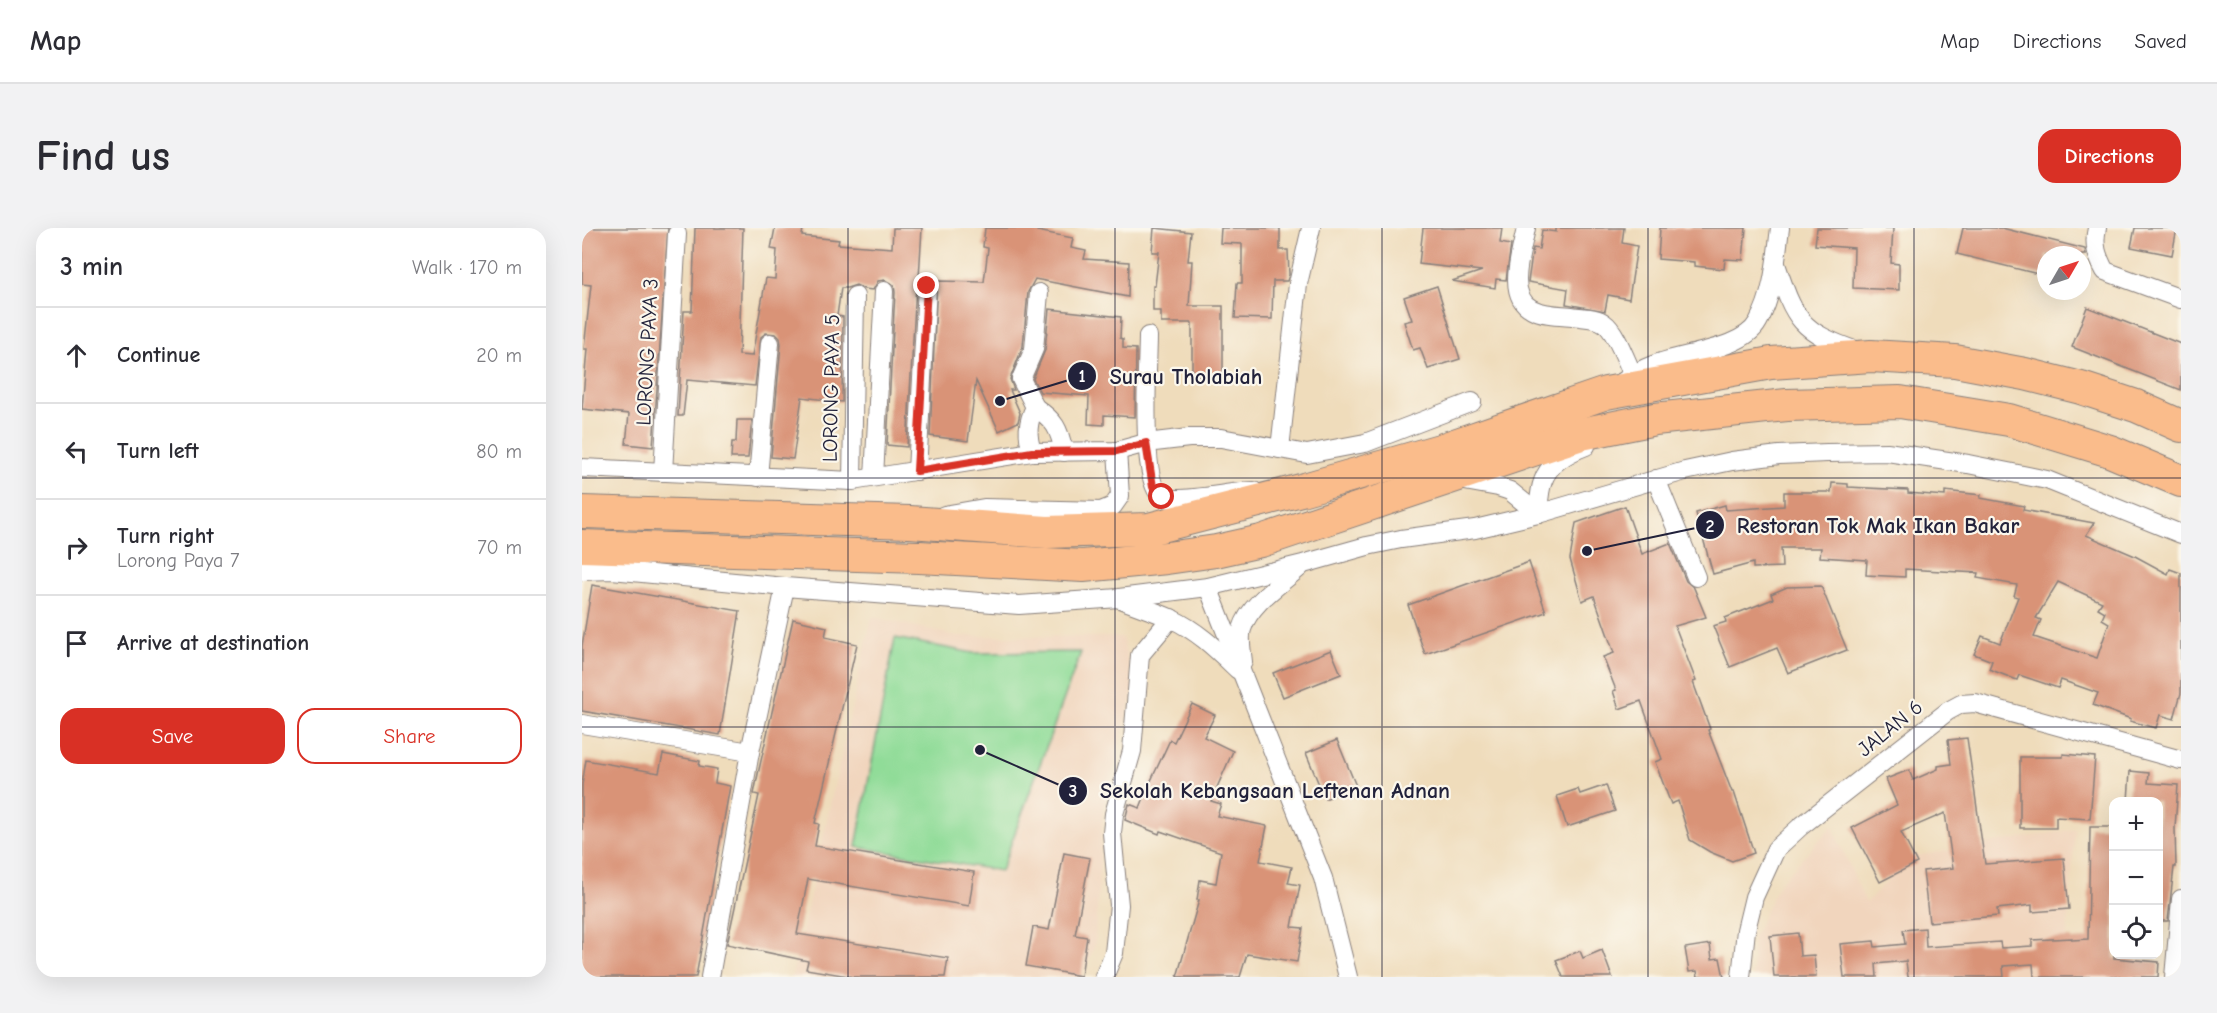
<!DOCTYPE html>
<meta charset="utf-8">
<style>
:root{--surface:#fff;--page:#f2f2f3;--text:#2b2b33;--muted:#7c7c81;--line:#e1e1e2;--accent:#d93025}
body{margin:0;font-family:"Comic Neue",sans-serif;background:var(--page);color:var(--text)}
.controls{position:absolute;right:18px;bottom:18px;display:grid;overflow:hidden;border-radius:12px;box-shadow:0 6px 24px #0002}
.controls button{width:54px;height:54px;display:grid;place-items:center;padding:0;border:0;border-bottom:2px solid var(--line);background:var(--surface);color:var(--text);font:30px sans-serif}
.compass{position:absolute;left:1455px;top:18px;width:54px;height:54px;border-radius:50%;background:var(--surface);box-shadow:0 6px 24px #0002;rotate:51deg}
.stop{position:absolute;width:18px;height:18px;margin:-14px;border:4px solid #d93025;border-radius:50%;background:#fff}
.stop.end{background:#d93025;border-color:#fff;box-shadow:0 2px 6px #0008}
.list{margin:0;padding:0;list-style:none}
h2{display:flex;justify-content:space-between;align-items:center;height:78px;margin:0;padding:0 24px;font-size:26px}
h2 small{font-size:20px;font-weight:400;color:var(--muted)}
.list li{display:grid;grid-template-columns:39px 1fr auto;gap:18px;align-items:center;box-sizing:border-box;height:96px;padding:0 24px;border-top:2px solid var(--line)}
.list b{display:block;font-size:22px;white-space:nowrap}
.list p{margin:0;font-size:20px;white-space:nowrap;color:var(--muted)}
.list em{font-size:20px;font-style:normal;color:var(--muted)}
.actions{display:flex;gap:12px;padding:18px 24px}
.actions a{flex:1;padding:14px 0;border:2px solid var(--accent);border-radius:18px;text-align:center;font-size:21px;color:var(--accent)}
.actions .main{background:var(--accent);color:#fff}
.icon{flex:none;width:33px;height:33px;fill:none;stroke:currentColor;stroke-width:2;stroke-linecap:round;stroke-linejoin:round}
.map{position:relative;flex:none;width:1599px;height:749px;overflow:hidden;border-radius:18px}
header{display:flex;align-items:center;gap:36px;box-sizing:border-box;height:84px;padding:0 30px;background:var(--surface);border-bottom:2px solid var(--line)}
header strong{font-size:28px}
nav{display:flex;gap:33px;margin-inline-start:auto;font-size:21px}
.intro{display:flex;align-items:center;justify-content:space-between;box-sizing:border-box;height:144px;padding:0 36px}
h1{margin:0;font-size:42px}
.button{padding:15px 27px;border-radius:18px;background:var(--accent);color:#fff;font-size:21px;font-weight:700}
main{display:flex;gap:36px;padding:0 36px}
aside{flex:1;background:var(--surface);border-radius:18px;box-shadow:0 6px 24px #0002}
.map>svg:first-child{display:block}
.built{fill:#f1d5bd}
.green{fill:#90dc98;stroke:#597f6a;stroke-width:1.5}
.building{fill:#d99377;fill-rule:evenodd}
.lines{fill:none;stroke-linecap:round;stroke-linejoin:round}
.street-casing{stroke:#887f7b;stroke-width:20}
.highway-casing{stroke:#887f7b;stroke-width:34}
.street{stroke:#fff;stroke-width:18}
.highway{stroke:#fabc8b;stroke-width:32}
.route{stroke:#d93025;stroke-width:8}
.grid{fill:none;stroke:#22223b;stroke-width:1.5;stroke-opacity:0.55}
.labels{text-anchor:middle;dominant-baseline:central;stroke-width:4.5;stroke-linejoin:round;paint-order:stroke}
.street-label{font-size:21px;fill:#22223b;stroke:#fbf7ec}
.leader{fill:none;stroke:#22223b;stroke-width:2}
.callout-dot{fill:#22223b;stroke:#fbf7ec;stroke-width:2}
.mark-label{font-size:18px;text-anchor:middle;font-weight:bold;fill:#fff}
.callout-label{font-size:22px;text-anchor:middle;font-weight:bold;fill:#22223b;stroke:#fbf7ec;stroke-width:4.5;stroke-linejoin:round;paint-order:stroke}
</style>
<header>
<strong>Map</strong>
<nav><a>Map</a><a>Directions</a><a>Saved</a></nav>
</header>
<div class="intro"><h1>Find us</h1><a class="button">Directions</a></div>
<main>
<aside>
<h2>3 min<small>Walk · 170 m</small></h2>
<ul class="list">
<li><svg class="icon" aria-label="ahead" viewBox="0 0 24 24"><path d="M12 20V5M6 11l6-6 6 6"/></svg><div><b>Continue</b></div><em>20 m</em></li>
<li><svg class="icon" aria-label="left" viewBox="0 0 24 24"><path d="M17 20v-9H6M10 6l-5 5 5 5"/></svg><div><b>Turn left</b></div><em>80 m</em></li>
<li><svg class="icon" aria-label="right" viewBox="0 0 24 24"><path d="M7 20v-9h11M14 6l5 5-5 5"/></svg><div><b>Turn right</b><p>Lorong Paya 7</p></div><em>70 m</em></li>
<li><svg class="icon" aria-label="arrive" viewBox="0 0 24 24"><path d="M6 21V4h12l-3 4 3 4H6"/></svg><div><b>Arrive at destination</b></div></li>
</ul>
<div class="actions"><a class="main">Save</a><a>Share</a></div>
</aside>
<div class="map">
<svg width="1599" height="749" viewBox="0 0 1599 749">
<rect width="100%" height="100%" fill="#fbf7ec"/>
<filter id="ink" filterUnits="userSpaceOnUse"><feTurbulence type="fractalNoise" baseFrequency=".0167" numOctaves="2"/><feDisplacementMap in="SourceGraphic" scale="12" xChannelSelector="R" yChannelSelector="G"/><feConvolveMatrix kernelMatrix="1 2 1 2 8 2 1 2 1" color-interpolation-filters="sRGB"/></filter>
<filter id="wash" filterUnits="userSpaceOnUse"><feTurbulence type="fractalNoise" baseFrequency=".008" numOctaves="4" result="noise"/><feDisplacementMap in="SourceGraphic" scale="24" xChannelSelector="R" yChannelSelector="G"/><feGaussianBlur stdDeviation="1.35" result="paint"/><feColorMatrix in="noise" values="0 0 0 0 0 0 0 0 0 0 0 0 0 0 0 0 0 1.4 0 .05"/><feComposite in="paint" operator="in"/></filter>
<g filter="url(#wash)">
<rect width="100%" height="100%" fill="#efdcbb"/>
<g class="built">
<polygon points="290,389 375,408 540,409 549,442 551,464 521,581 513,717 499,749 210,749"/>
<polygon points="1250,598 1284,675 1328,629 1493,601 1482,749 1171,749 1171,709 1197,656"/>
</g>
<polygon class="green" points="313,410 391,425 499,424 419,643 274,619"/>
<g id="blocks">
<g class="building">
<polygon points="0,0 86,0 71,219 44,216 47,186 0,181 5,121 2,121 9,57 0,56"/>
<polygon points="113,0 161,0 157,127 170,128 184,50 193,51 195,22 189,21 193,0 221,0 220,8 257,12 256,16 310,20 311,0 340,0 337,50 334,57 325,219 305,217 313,64 312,57 303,52 296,53 291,62 282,61 274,57 265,60 259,60 255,88 261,89 260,174 220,169 211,231 189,229 199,116 198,110 194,106 184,105 179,109 173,158 105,152 101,188 96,188 102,83 110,83"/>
<polygon points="403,0 455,0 455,3 491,10 489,20 504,23 502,31 547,34 546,69 453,51 446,64 441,118 428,151 432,162 428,162 438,185 436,194 417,203 394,153 386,213 348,208 355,53 402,54 406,20 401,19"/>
<polygon points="572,0 609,4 606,33 610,33 607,78 641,78 641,147 610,147 610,95 579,95 579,83 571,83 571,58 573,58 577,24 570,24"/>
<polygon points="639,0 698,0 698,22 706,22 707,47 705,53 691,53 690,91 653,90 655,55 660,55 660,16 638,15"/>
<polygon points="841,0 920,0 918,15 929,17 924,52 914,51 913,60 870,53 900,43 837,36"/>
<polygon points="974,0 1042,0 1040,15 1055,18 1047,71 1026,67 1023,83 984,76 986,61 946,54 951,20 957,21 960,2 974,4"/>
<polygon points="1078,0 1164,0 1161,32 1143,31 1142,41 1112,38 1112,34 1076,31"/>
<polygon points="1235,0 1311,0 1309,35 1317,36 1317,62 1271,60 1272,20 1233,17"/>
<polygon points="1381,0 1420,0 1503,21 1504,27 1464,27 1464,48 1375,26"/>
<polygon points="1553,0 1595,0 1590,27 1549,19"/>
<polygon points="855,58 878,131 846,141 838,120 831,122 822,94 830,92 822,69"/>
<polygon points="1505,79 1599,116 1599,162 1490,119"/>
<polygon points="467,81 539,89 538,110 541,111 541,120 554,121 553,189 522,187 522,197 506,196 507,168 458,164 451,151 463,122"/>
<polygon points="155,192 170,192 166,230 149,230 150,214 154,214"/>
<path d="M1250,255L1266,256V259L1326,262V265L1363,268V263L1399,267L1398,270L1442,278L1441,282L1512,295L1504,307L1553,328L1586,346L1588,341L1599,345V465L1592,491L1578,487L1574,500L1548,493L1549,491L1511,477L1516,465L1479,452L1476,460L1437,447L1435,452L1407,441L1410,433L1392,426L1400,408L1418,415L1436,369L1432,368L1435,357L1395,350L1396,345L1323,341V349L1284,347L1285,332L1238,329L1239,320H1199L1200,339L1171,340V335L1131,346L1114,285L1143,277L1144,282L1202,278V264H1249ZM1476,354L1520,374L1516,380L1523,384L1520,391L1527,395L1515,430L1452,409L1459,392L1454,390Z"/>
<polygon points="1043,278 1060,326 1088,315 1104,353 1112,360 1124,389 1093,398 1114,453 1111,454 1128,501 1126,502 1150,564 1152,564 1172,625 1150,633 1128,624 1108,612 1096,573 1089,576 1073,534 1080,531 1059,473 1037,481 1031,463 1034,462 1021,429 1032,425 1012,368 1000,373 988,331 994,295"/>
<polygon points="947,334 964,384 843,426 826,377"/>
<polygon points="10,357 158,383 138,507 0,483 0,418"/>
<polygon points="1239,358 1265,422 1206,445 1195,420 1148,439 1131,398 1144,394 1143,390 1191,371 1189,366 1205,359"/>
<polygon points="211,391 245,399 243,409 275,416 233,595 237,596 233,618 392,644 387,678 226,651 215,706 366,730 363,749 272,749 224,741 226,733 145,716 177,567 172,566 176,546"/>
<polygon points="749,422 759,446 701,469 691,445"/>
<polygon points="610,476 633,487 622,509 651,523 629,573 639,576 635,588 685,598 678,633 710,639 706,655 718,657 710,699 721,700 715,734 665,726 658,749 595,749 617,672 615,672 618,652 634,655 639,624 578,603 577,606 543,592 547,576 558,580 566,559 588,512 592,514"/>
<polygon points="1385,510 1403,636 1482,630 1487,681 1450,684 1450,677 1415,681 1416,688 1347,694 1341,643 1371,640 1363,585 1319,604 1335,635 1298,654 1270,600 1315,577 1304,551 1327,542 1331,552 1356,541 1356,538 1369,536 1366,512"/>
<polygon points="755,512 774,558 743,571 724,525"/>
<polygon points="81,526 118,533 117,538 135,541 133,555 148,558 114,749 0,749 0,557 4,532 77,545"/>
<polygon points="1481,526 1513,529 1508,591 1474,589 1474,600 1438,600 1438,529 1481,529"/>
<polygon points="1548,543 1567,545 1566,555 1596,557 1593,600 1594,639 1592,639 1586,693 1576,693 1576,573 1546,573"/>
<polygon points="1024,557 1033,583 985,599 975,568 996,561 998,566"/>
<polygon points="1508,599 1532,599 1532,730 1577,734 1576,749 1452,749 1451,736 1421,738 1422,749 1326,749 1324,733 1294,736 1295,749 1262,749 1258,716 1292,713 1293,719 1323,716 1321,702 1343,700 1344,719 1418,714 1419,720 1450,718 1450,712 1490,710 1490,712 1506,711"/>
<polygon points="482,625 508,630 493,707 505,709 499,748 444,738 451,699 467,702"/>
<polygon points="1216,705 1218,728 1232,727 1234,749 1192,749 1188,708"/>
<polygon points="1128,716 1130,731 1138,730 1142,749 1116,749 1115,743 1107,744 1103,720"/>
<polygon points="1020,722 1030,749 981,749 974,732 998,723 1001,730"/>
</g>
</g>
</g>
<g filter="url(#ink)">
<use href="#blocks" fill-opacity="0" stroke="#887f7b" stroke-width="1.5"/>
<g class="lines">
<defs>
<g id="street">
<path d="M944,0C940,23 923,67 950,81C962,87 977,87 990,88C1000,90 1014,89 1022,95C1034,103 1044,133 1051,147"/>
<path d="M1515,0C1511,17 1515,28 1523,43L1599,71"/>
<path d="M1194,36C1213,93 1218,103 1275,123"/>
<path d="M566,108C566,135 557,258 581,269C596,276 651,263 672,263"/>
<path d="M1039,155C1049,148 1060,141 1071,137C1100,125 1161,122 1176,94C1192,66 1194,31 1198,0"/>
<path d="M453,179C473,193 477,200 482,224"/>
<polyline points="698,221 716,56 729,0"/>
<path d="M450,224C445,207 445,195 453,179L439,151L452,121L457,65"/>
<polyline points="0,240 270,253 450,224 535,223 564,215 607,210 639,210 725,226 783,215 890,174"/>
<polyline points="335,243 345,58"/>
<polyline points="81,244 95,6"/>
<polyline points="176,249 188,115"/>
<polyline points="292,249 302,63"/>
<polyline points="1074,251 1114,349"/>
<polyline points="877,252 916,259 928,263 956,286"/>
<polyline points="270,253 273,68"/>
<path d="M956,286C957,276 957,263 961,253C967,235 988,224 1004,218"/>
<polyline points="362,287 402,280 519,283 531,278 538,268 535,223"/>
<polyline points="0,343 30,342 203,359 437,377 537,370 626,359 721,336 785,318 819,311 893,301 956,286 1103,243 1150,233 1197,227 1245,225 1305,224 1386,236 1465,252 1599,306"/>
<polyline points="626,359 741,650 766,749"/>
<path d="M538,371C555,378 573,383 590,391C616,403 636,423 656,442"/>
<path d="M661,434C660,424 657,410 660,401C668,375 699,356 718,339"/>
<polyline points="0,496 168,524"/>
<polyline points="128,749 168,524 203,359"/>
<polyline points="522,749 532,725 537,677 530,605 532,586 550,523 558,427 589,390"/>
<polyline points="1159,749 1164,702 1172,669 1194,621 1218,599 1366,483 1379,476 1393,475 1599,532"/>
<polyline points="1592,749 1599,671"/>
</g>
<g id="highway">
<polyline points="0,284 328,294 465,304 567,301 719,262 858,222 1024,165 1189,135 1289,128 1373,133 1443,146 1499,160 1554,178 1599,198"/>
<polyline points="0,318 337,329 501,338 585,330 634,323 679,313 999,206 1073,191 1205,177 1318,174 1427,192 1528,223 1599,253"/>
</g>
</defs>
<use href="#street" class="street-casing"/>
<use href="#highway" class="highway-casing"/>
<use href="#street" class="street"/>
<use href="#highway" class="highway"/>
</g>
</g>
<g class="lines" filter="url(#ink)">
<polyline class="route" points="345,58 335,243 450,224 535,223 564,215 571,259 580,269"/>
</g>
<path class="grid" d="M266,0V749M533,0V749M800,0V749M1066,0V749M1332,0V749M0,250H1599M0,499H1599"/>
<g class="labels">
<g class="street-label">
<text transform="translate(65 124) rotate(-87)">LORONG PAYA 3</text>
<text transform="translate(249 160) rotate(-89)">LORONG PAYA 5</text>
<text transform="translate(1308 500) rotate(-39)">JALAN 6</text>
</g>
</g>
<path class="leader" d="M418 173L500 148M1005 323L1128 297M398 522L491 563"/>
<g class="callout-dot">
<circle cx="418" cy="173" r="6"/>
<circle cx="1005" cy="323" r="6"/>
<circle cx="398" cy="522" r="6"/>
<circle cx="500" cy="148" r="15"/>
<circle cx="1128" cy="297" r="15"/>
<circle cx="491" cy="563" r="15"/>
</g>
<g class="mark-label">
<text x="500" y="154">1</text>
<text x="1128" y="304">2</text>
<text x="491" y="569">3</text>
</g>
<g class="callout-label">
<text x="604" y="156">Surau Tholabiah</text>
<text x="1296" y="305">Restoran Tok Mak Ikan Bakar</text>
<text x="693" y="570">Sekolah Kebangsaan Leftenan Adnan</text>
</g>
</svg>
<div class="controls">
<button>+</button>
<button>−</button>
<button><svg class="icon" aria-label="locate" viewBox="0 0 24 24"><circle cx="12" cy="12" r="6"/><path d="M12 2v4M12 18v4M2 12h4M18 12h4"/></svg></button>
</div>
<svg class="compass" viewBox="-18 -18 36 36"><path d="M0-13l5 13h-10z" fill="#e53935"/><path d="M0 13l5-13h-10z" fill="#7c7c81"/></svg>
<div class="stop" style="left:580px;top:269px"></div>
<div class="stop end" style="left:345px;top:58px"></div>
</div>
</main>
